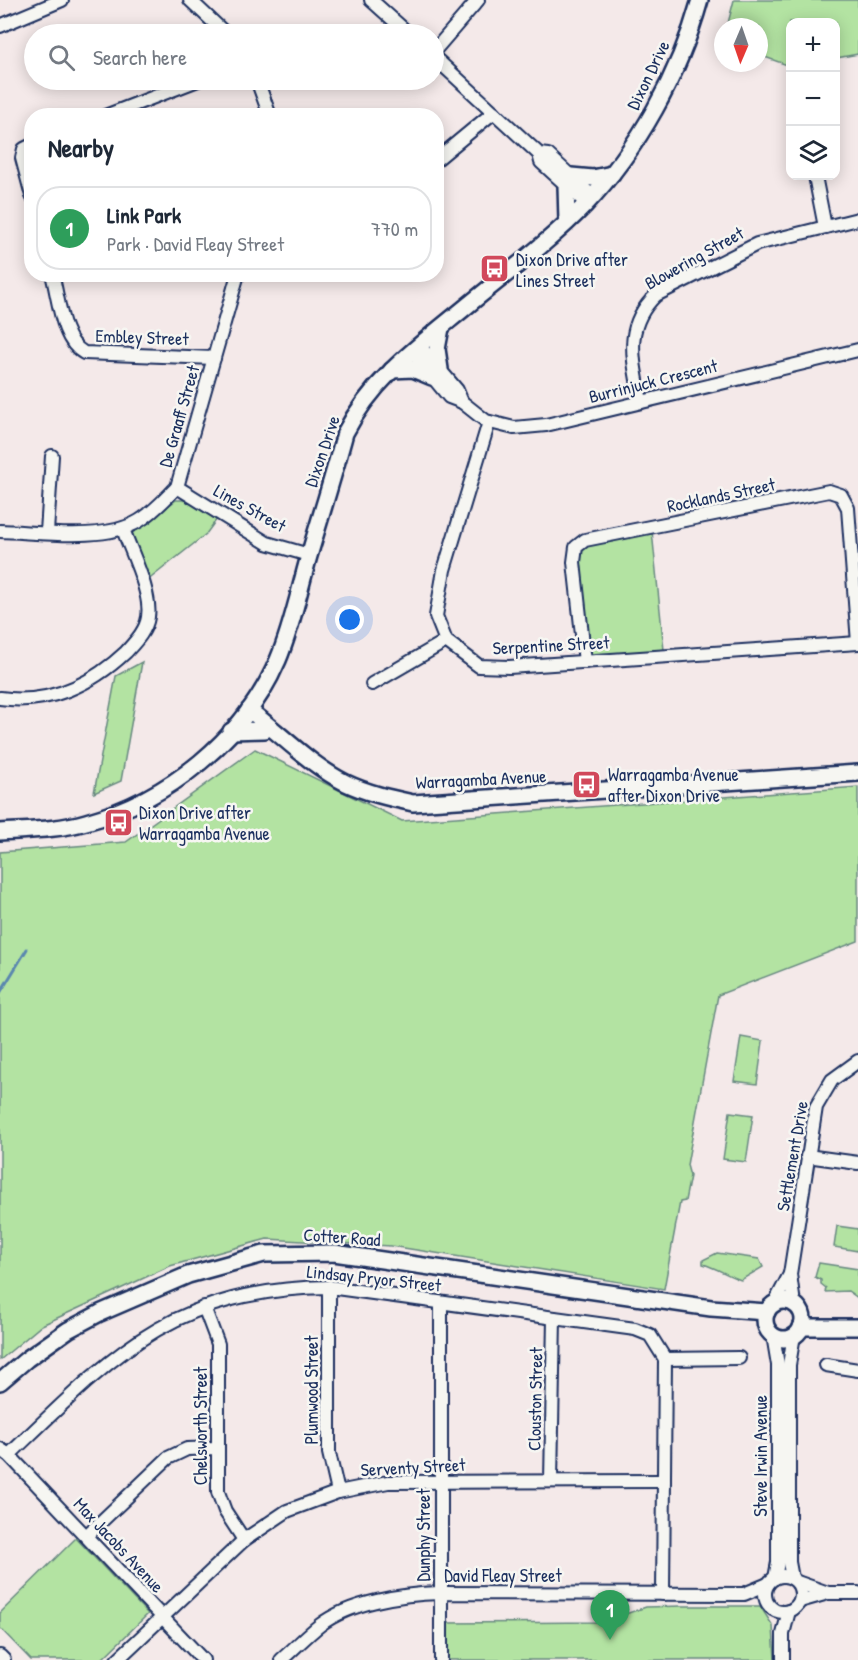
<!DOCTYPE html>
<meta charset="utf-8">
<style>
:root{--surface:#fff;--page:#f2f2f3;--text:#1f2937;--muted:#747a83;--line:#e0e1e3;--accent:#111827}
body{margin:0;font-family:"Patrick Hand",sans-serif;background:var(--page);color:var(--text)}
.controls{position:absolute;right:18px;top:18px;display:grid;overflow:hidden;border-radius:12px;box-shadow:0 3px 15px #0003}
.controls button{width:54px;height:54px;display:grid;place-items:center;padding:0;border:0;border-bottom:2px solid var(--line);background:var(--surface);color:var(--text);font:30px sans-serif}
.compass{position:absolute;left:714px;top:18px;width:54px;height:54px;border-radius:50%;background:var(--surface);box-shadow:0 3px 15px #0003;rotate:182deg}
.you{position:absolute;left:350px;top:620px;width:21px;height:21px;margin:-15px;border:4px solid #fff;border-radius:50%;background:#1a73e8;box-shadow:0 0 0 9px #1a73e833}
.badge{display:grid;place-items:center;width:39px;height:39px;border-radius:50%;background:var(--accent);color:#fff;font-size:20px;font-weight:700}
.pin{position:absolute;translate:-50% -50px;filter:drop-shadow(0 2px 3px #0008)}
.pin::after{content:'';position:absolute;top:32px;width:21px;height:18px;background:inherit;clip-path:polygon(0 0,100% 0,50% 100%)}
.list{margin:0;padding:0;list-style:none}
h2{display:flex;justify-content:space-between;align-items:center;height:78px;margin:0;padding:0 24px;font-size:26px}
h2 small{font-size:20px;font-weight:400;color:var(--muted)}
.list li{display:grid;grid-template-columns:39px 1fr auto;gap:18px;align-items:center;box-sizing:border-box;height:84px;margin:0 12px 12px;padding:0 12px;border:2px solid var(--line);border-radius:24px}
.list b{display:block;font-size:22px;white-space:nowrap}
.list p{margin:0;font-size:20px;white-space:nowrap;color:var(--muted)}
.list em{font-size:20px;font-style:normal;color:var(--muted)}
.icon{flex:none;width:33px;height:33px;fill:none;stroke:currentColor;stroke-width:2;stroke-linecap:round;stroke-linejoin:round}
.map{position:relative;flex:none;width:858px;height:1660px;overflow:hidden}
.search{position:absolute;background:var(--surface);box-shadow:0 3px 15px #0003;left:24px;top:24px;width:420px;height:66px;display:flex;align-items:center;gap:15px;box-sizing:border-box;padding:0 21px;border-radius:33px;color:var(--muted);font-size:22px}
.panel{position:absolute;background:var(--surface);box-shadow:0 3px 15px #0003;left:24px;top:108px;width:420px;height:174px;border-radius:24px}
.map>svg:first-child{display:block}
.green{fill:#b3e3a2;stroke:#678980;stroke-width:1.5}
.lines{fill:none;stroke-linecap:round;stroke-linejoin:round}
.stream{stroke:#5a87af;stroke-width:3}
.minor-casing{stroke:#1b2f5e;stroke-width:16}
.major-casing{stroke:#1b2f5e;stroke-width:20}
.minor{stroke:#f6f6f2;stroke-width:12}
.major{stroke:#f6f6f2;stroke-width:15}
.labels{text-anchor:middle;dominant-baseline:central;stroke-width:5;stroke-linejoin:round;paint-order:stroke}
.street-label{font-size:18px;fill:#1b2f5e;stroke:#f6f6f2}
.poi-label{font-size:18px;fill:#1b2f5e;stroke:#f6f6f2;text-anchor:start}
</style>
<div class="map">
<svg width="858" height="1660" viewBox="0 0 858 1660">
<rect width="100%" height="100%" fill="#f4e9e9"/>
<filter id="ink" filterUnits="userSpaceOnUse"><feTurbulence type="fractalNoise" baseFrequency=".0167" numOctaves="2"/><feDisplacementMap in="SourceGraphic" scale="12" xChannelSelector="R" yChannelSelector="G"/><feConvolveMatrix kernelMatrix="1 2 1 2 8 2 1 2 1" color-interpolation-filters="sRGB"/></filter>
<g filter="url(#ink)">
<g class="green">
<polygon points="734,0 858,0 858,54 836,58 836,22 790,22 790,66 759,55 759,27 727,27"/>
<polygon points="176,500 187,500 217,519 206,534 147,581 132,533"/>
<polygon points="652,531 664,650 595,656 588,653 579,556 588,543"/>
<polygon points="142,662 121,781 94,793 116,676"/>
<polygon points="255,749 402,821 858,787 858,941 718,995 687,1165 690,1176 685,1201 680,1202 664,1289 391,1246 267,1239 170,1266 42,1325 0,1360 0,852 126,842"/>
<polygon points="741,1037 763,1041 757,1084 734,1081"/>
<polygon points="730,1112 753,1115 746,1162 723,1159"/>
<polygon points="837,1226 858,1229 858,1251 834,1247"/>
<path d="M717,1253L759,1259L763,1267L741,1280C728,1276 717,1268 703,1264V1260Z"/>
<polygon points="819,1263 858,1269 858,1298 848,1291 825,1292 826,1288 821,1284 821,1280 815,1277"/>
<polygon points="76,1538 148,1614 101,1660 31,1660 0,1628 0,1613"/>
<polygon points="682,1606 760,1606 773,1626 775,1660 447,1660 447,1623 602,1622 646,1607"/>
</g>
<g class="lines">
<polyline class="stream" points="0,993 27,949"/>
<defs>
<g id="minor">
<polyline points="190,0 226,34"/>
<polyline points="371,0 409,34"/>
<polyline points="0,26 62,0"/>
<polyline points="434,51 478,0"/>
<polyline points="434,57 539,154 541,162 586,203"/>
<polyline points="257,80 270,116"/>
<polyline points="105,116 198,80"/>
<polyline points="32,145 24,149 22,158 32,196"/>
<polyline points="539,154 548,155 592,196"/>
<polyline points="436,160 494,112"/>
<polyline points="815,176 825,227"/>
<path d="M52,274C59,299 61,340 84,353L214,358"/>
<polyline points="273,274 276,274"/>
<polyline points="419,345 457,390 462,402"/>
<polyline points="412,352 449,397 462,402 486,421 514,428 546,425 858,350"/>
<path d="M641,402C634,360 622,328 656,295L757,244L858,219"/>
<polyline points="489,422 444,570 436,616 446,641 479,666 509,667 858,643"/>
<polyline points="177,487 267,543 309,555"/>
<path d="M0,531C40,532 104,542 139,521C154,512 165,499 177,487L238,274"/>
<polyline points="47,532 52,456"/>
<polyline points="585,662 574,562 576,547 585,540 829,491 841,495 848,508 858,643"/>
<polyline points="372,684 446,641"/>
<path d="M0,698C48,705 91,685 126,652C135,642 146,631 148,617C152,593 131,552 123,529"/>
<polyline points="807,1156 858,1163"/>
<polyline points="329,1287 329,1453 338,1492"/>
<polyline points="774,1304 790,1274"/>
<polyline points="794,1304 790,1274 816,1107 832,1080 858,1061"/>
<polyline points="204,1307 218,1344 218,1492 225,1511 244,1540"/>
<polyline points="773,1335 778,1365 778,1562 775,1578"/>
<polyline points="665,1359 739,1358"/>
<polyline points="826,1365 858,1370"/>
<polyline points="0,1449 9,1455 203,1660"/>
<path d="M9,1455C115,1353 172,1290 329,1287L635,1329L650,1335L665,1359L663,1594"/>
<polyline points="551,1481 554,1318"/>
<polyline points="86,1536 168,1458 187,1449 218,1448"/>
<circle cx="783" cy="1594" r="18"/>
<polyline points="792,1578 789,1562 789,1365 794,1335"/>
<polyline points="797,1582 828,1593"/>
<polyline points="800,1601 828,1593 858,1593"/>
<polyline points="0,1656 4,1660"/>
<polyline points="117,1660 244,1540 287,1511 338,1492 388,1482 664,1481"/>
<path d="M281,1660C294,1649 306,1636 320,1625C350,1602 403,1594 440,1593L744,1594L768,1584"/>
<polyline points="441,1660 441,1303"/>
<polyline points="783,1660 783,1634 789,1611"/>
</g>
<g id="major">
<polyline points="571,176 593,178 612,174"/>
<polyline points="566,185 567,222"/>
<polyline points="440,369 437,349 441,328"/>
<polyline points="392,370 413,369 432,377"/>
<path d="M249,710C281,734 310,765 346,783C367,793 390,798 413,803L858,773"/>
<polyline points="231,731 265,730"/>
<path d="M0,832C29,830 58,830 86,822C168,800 244,739 278,660C292,627 299,591 309,556C321,515 334,474 345,433C373,378 421,344 467,306C507,273 549,242 585,205C639,148 679,75 700,0"/>
<circle cx="784" cy="1320" r="19"/>
<polyline points="801,1327 858,1327"/>
<polyline points="0,1382 27,1359 68,1330 100,1313 188,1275 264,1254 334,1253 711,1308 767,1312"/>
</g>
</defs>
<use href="#minor" class="minor-casing"/>
<use href="#major" class="major-casing"/>
<use href="#minor" class="minor"/>
<use href="#major" class="major"/>
</g>
</g>
<defs>
<symbol id="bus-square" viewBox="-11 -11 22 22"><rect x="-9" y="-9" width="18" height="18" rx="4" fill="#d1495b" stroke="#f6f6f2"/><path d="M-5-6H5V4H4V6H2V4H-2V6H-4V4H-5ZM-3.5-4V0h7V-4ZM-3.5 1.2v1.5H-2V1.2ZM2 1.2v1.5H3.5V1.2Z" fill="#fff"/></symbol>
</defs>
<g fill-rule="evenodd">
<use href="#bus-square" x="478" y="252" width="33" height="33"/>
<use href="#bus-square" x="570" y="768" width="33" height="33"/>
<use href="#bus-square" x="102" y="806" width="33" height="33"/>
</g>
<g class="labels">
<g class="street-label">
<text transform="translate(648 75) rotate(-64)">Dixon Drive</text>
<text transform="translate(694 258) rotate(-29)">Blowering Street</text>
<text transform="translate(142 337) rotate(2)">Embley Street</text>
<text transform="translate(653 381) rotate(-14)">Burrinjuck Crescent</text>
<text transform="translate(179 416) rotate(-74)">De Graaff Street</text>
<text transform="translate(322 451) rotate(-71)">Dixon Drive</text>
<text transform="translate(721 495) rotate(-12)">Rocklands Street</text>
<text transform="translate(250 508) rotate(29)">Lines Street</text>
<text transform="translate(551 645) rotate(-3)">Serpentine Street</text>
<text transform="translate(481 779) rotate(-3)">Warragamba Avenue</text>
<text transform="translate(792 1156) rotate(-80)">Settlement Drive</text>
<text transform="translate(342 1237) rotate(4)">Cotter Road</text>
<text transform="translate(374 1278) rotate(6)">Lindsay Pryor Street</text>
<text transform="translate(311 1390) rotate(-90)">Plumwood Street</text>
<text transform="translate(535 1399) rotate(-89)">Clouston Street</text>
<text transform="translate(200 1426) rotate(-90)">Chelsworth Street</text>
<text transform="translate(760 1456) rotate(-90)">Steve Irwin Avenue</text>
<text transform="translate(413 1467) rotate(-3)">Serventy Street</text>
<text transform="translate(423 1535) rotate(-90)">Dunphy Street</text>
<text transform="translate(119 1545) rotate(47)">Max Jacobs Avenue</text>
<text x="503" y="1575">David Fleay Street</text>
</g>
<g class="poi-label">
<text x="516" y="259">Dixon Drive after<tspan x="516" dy="21">Lines Street</tspan></text>
<text x="608" y="774">Warragamba Avenue<tspan x="608" dy="21">after Dixon Drive</tspan></text>
<text x="139" y="812">Dixon Drive after<tspan x="139" dy="21">Warragamba Avenue</tspan></text>
</g>
</g>
</svg>
<div class="controls">
<button>+</button>
<button>−</button>
<button><svg class="icon" aria-label="layers" viewBox="0 0 24 24"><path d="M12 4l9 5-9 5-9-5zM3 14l9 5 9-5"/></svg></button>
</div>
<svg class="compass" viewBox="-18 -18 36 36"><path d="M0-13l5 13h-10z" fill="#e53935"/><path d="M0 13l5-13h-10z" fill="#747a83"/></svg>
<div class="you"></div>
<div class="pin badge" style="left:610px;top:1640px;background:#2e9e5b">1</div>
<div class="search"><svg class="icon" aria-label="search" viewBox="0 0 24 24"><circle cx="10" cy="10" r="6"/><path d="M15 15l6 6"/></svg>Search here</div>
<section class="panel">
<h2>Nearby<small></small></h2>
<ul class="list">
<li><span class="badge" style="background:#2e9e5b">1</span><div><b>Link Park</b><p>Park · David Fleay Street</p></div><em>770 m</em></li>
</ul>
</section>
</div>
